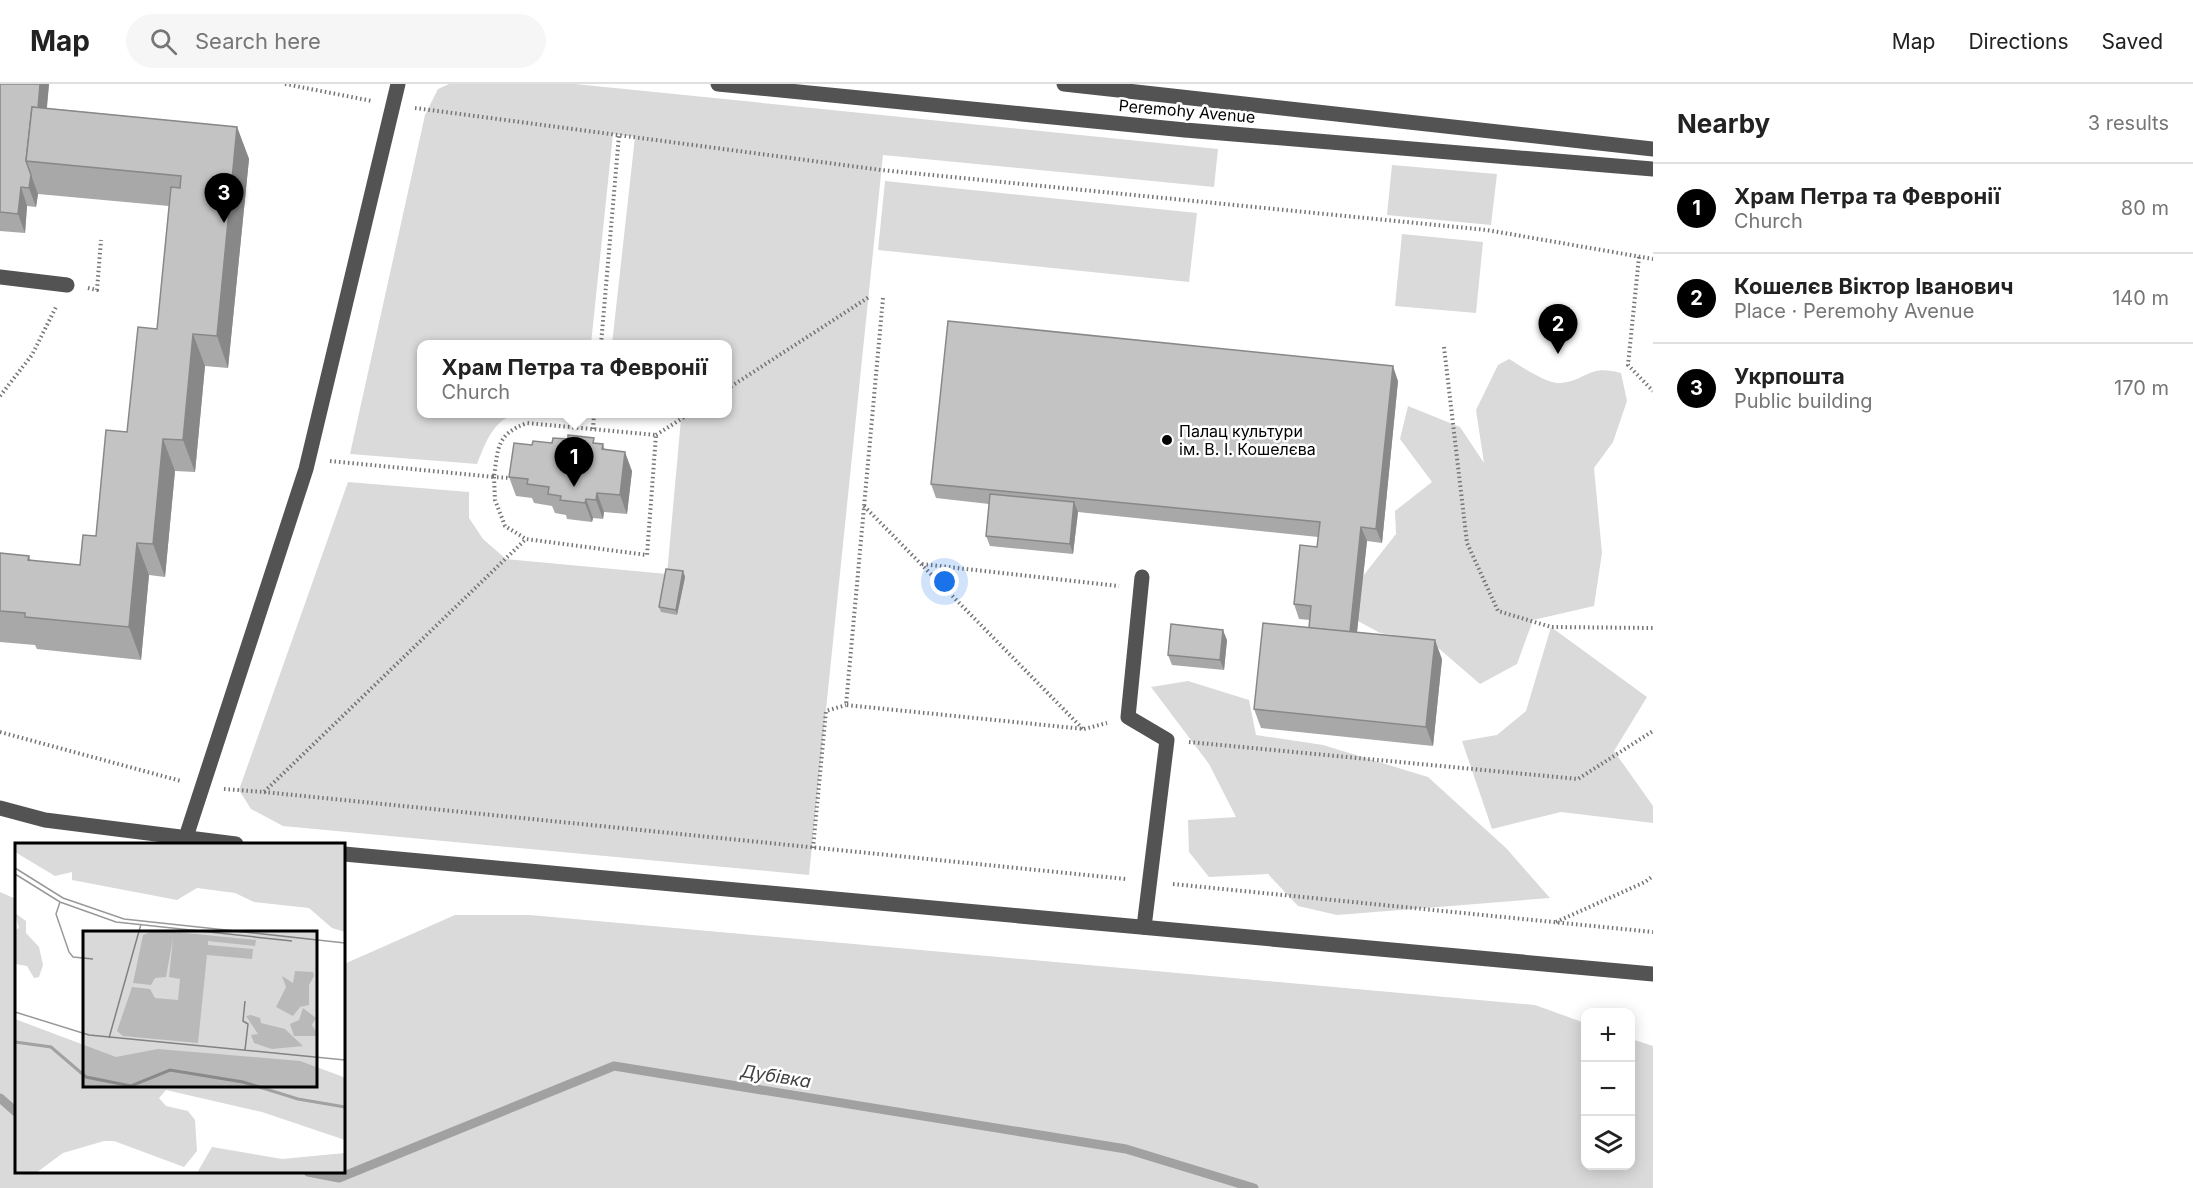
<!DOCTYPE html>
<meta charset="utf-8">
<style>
:root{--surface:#fff;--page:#f6f6f6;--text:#222;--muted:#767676;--line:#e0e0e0;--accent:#000}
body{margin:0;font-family:Inter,sans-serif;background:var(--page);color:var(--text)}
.controls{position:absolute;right:18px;bottom:18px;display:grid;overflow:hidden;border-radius:12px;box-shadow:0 3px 15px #0003}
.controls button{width:54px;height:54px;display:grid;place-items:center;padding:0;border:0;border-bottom:2px solid var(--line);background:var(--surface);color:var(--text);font:30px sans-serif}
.you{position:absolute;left:945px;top:498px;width:21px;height:21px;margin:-15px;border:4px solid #fff;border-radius:50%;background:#1a73e8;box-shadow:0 0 0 9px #1a73e833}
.badge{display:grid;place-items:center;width:39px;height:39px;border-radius:50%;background:var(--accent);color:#fff;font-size:20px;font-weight:700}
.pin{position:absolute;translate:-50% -50px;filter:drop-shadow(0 2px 3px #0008)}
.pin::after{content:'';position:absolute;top:32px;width:21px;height:18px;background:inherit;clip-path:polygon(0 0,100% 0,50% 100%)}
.popup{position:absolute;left:417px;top:256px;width:315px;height:78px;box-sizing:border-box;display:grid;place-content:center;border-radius:12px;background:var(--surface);filter:drop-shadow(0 2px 4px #0005);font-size:20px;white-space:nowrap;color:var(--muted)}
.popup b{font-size:22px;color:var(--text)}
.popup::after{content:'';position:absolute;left:50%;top:100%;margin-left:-12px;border:12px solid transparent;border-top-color:var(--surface)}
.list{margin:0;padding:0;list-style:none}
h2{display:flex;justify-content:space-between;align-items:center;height:78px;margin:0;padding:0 24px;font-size:26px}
h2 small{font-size:20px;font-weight:400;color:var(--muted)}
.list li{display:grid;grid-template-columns:39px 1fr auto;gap:18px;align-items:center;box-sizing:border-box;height:90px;padding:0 24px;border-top:2px solid var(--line)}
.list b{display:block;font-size:22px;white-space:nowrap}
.list p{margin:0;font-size:20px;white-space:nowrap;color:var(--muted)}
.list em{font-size:20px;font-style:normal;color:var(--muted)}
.icon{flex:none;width:33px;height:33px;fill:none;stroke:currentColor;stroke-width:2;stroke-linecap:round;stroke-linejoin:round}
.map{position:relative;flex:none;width:1653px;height:1104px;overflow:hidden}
header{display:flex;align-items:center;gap:36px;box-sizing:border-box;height:84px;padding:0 30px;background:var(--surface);border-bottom:2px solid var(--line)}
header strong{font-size:28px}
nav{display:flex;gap:33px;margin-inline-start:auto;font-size:21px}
.search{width:420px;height:54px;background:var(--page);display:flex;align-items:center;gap:15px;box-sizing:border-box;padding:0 21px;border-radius:33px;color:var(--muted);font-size:22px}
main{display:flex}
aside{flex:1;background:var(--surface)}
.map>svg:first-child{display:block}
.green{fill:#dadada}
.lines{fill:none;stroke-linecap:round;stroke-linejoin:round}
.stream{stroke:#a1a1a1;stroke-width:9}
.path{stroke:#757575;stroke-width:4;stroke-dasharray:1.5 3;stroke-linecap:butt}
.minor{stroke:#535353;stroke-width:15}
.wall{fill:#a8a8a8}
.shaded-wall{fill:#888}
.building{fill:#c3c3c3;stroke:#888;stroke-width:1.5}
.poi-dot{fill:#000;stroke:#fff;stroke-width:2}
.labels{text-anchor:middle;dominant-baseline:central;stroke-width:5;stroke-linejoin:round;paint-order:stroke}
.street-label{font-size:16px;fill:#000;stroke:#fff}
.poi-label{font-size:16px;fill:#000;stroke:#fff;text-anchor:start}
.water-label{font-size:18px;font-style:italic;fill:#424242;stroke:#fff}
.inset-river{fill:none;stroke:#a1a1a1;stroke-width:3}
.inset-road{fill:none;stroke:#999;stroke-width:1.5}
.view{fill:#000;fill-opacity:0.15;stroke:#000;stroke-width:3}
.inset-edge{fill:none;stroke:#000;stroke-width:3}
</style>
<header>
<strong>Map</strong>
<div class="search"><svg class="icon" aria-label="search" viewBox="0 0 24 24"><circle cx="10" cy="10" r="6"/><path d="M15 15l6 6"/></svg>Search here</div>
<nav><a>Map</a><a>Directions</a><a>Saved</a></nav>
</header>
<main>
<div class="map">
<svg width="1653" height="1104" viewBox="0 0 1653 1104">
<rect width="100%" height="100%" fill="#fff"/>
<g class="green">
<path d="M449,0H575L1218,65L1214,103L883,71L809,791L283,742L251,725L239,706L348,398L469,408V434L483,455L506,475L667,490L681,335L638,330H727V260H612L635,53L613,50L591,260H421V330H517C493,335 485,360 477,380L350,370L425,31L438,5Z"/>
<polygon points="1392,81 1497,90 1491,141 1387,131"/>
<polygon points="885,97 1197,129 1189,198 878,166"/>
<polygon points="1402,150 1483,158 1476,229 1395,222"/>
<path d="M1509,275C1521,282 1548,301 1561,299C1588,296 1588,280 1621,289L1627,317L1613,358L1594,384L1602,469L1594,522L1533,536L1517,580L1480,600L1429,556L1380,549L1358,537L1363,492L1396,450L1395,427L1432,398L1400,355L1408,322L1460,343L1484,379L1476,326L1498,281Z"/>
<polygon points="1551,543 1647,613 1614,667 1653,722 1653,739 1561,728 1492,745 1462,657 1497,651 1526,627"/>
<polygon points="1188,597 1249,616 1256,651 1323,661 1428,693 1506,764 1550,814 1337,831 1298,822 1268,790 1209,793 1189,768 1188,736 1236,733 1209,680 1151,603"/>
<polygon points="0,808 16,815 16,1088 344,1088 344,880 455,831 530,831 1535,921 1585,939 1586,1082 1630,1082 1631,955 1653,962 1653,1104 0,1104"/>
</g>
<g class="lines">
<g class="stream">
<polyline points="0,1014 16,1028"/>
<polyline points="308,1088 339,1094 614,982 1126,1065 1254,1104"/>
</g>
<g class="path">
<polyline points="285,0 372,17"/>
<polyline points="415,24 881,86 1487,146 1653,175"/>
<polyline points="1639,173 1628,281 1653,307"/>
<polyline points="88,204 97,206 101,156"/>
<polyline points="883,214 846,621 1084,645 1107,639"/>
<polyline points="601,260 619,51"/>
<polyline points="1444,263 1467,459 1498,527 1551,543 1653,544"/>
<polyline points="727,305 869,213"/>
<polyline points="0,312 32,271 57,221"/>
<polyline points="593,345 594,330"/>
<polyline points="656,351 689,330"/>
<path d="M330,377L494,393C498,363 497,350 527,339L656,351L647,471L526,455L505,442L495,416L494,393L513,394"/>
<polyline points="864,422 1083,645"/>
<polyline points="922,480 1119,502"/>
<polyline points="0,648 181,697"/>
<polyline points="1189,658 1578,695 1653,647"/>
<polyline points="224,705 264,708 526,455"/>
<polyline points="264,708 1126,795"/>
<polyline points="813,764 826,627 846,621"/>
<polyline points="1173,800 1653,848"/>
<polyline points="1556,838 1645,798 1653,792"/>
</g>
<g class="minor">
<polyline points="718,0 1185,46 1653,85"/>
<polyline points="1064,0 1653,65"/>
<polyline points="0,193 67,201"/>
<polyline points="1142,493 1128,633 1167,656 1144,843"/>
<polyline points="0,724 45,736 236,760"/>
<polyline points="185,756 306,385 398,0"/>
<polyline points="344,770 1653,890"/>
</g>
</g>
<g class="wall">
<polygon points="0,0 49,0 47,24 237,43 249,75 228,284 205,282 195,388 175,387 165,493 149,491 141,576 37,565 35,561 0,558 0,469 29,472 31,477 80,481 96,452 127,348 157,245 169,122 38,110 36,123 27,122 25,149 0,147"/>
<polygon points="1398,297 1382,459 1367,457 1357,548 1442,575 1433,662 1261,644 1254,625 1309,544 1310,536 1299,535 1294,520 1317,463 1318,453 1078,428 1073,470 990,462 986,452 989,420 936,414 931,400"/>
<polygon points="552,359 595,359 603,360 605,366 632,387 627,430 604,428 603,435 593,434 592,438 567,435 566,431 555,429 552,422 534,419 532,414 516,412 509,393 532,361"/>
<polygon points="683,487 685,493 677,531 661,528 659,523"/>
<polygon points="1227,556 1224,586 1172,581 1168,571"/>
</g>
<g class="shaded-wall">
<polygon points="40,0 49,0 41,79 32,78"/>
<polygon points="237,43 249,75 228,284 217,252"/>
<polygon points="31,91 38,110 36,123 29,104"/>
<polygon points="21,103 27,122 25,149 18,130"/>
<polygon points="193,250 205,282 195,388 183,356"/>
<polygon points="1393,282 1398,297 1382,459 1376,445"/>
<polygon points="163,355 175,387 165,493 153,460"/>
<polygon points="625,368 632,387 627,430 620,411"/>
<polygon points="597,409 604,428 603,435 596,416"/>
<polygon points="586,415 593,434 592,438 585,419"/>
<polygon points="1074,418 1078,428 1073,470 1070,460"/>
<polygon points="1361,443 1367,457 1355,566 1350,551"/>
<polygon points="137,459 149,491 141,576 129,543"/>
<polygon points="683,487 685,493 677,531 676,526"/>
<polygon points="1223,546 1227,556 1224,586 1220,576"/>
<polygon points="1435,556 1442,575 1433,662 1426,643"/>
</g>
<g class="building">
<polygon points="0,0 40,0 38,24 32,23 26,77 31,91 29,104 21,103 18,130 0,128"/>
<polygon points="32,23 237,43 217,252 193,250 183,356 163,355 153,460 137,459 129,543 25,533 25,529 0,527 0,469 29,472 28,476 80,481 83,451 96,452 106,346 127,348 138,243 157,245 171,103 180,104 181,92 26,77"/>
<polygon points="948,237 1393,282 1376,445 1361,443 1350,548 1309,544 1311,522 1294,520 1300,461 1317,463 1320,438 931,400"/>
<polygon points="568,351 594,354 593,359 603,360 602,365 625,368 620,411 597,409 596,416 586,415 585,419 560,416 561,412 548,410 549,403 527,400 528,395 509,393 514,359 532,361 533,357 552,359 553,354 568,355"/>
<polygon points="990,410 1074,418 1070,460 986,452"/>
<polygon points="666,485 683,487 676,526 659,523"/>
<polygon points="1263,539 1435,556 1426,643 1254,625"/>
<polygon points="1171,540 1223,546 1220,576 1168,571"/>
</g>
<circle class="poi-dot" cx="1167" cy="356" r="6"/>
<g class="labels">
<g class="street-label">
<text transform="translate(1187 27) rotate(5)">Peremohy Avenue</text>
</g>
<g class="poi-label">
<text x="1179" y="347">Палац культури<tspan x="1179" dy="18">ім. В. І. Кошелєва</tspan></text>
</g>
<g class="water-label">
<text transform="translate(776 992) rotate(9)">Дубівка</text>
</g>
</g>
<g transform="translate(15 759)">
<rect width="330" height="330" fill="#fff"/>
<path d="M0,0H330V89L317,85L294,65L239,59L220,50L182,45L162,57L57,37V29L40,33L0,9ZM0,70L11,78V90L24,104L28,122L24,134L19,135L12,123L0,121V87L4,85ZM140,87L241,97L240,103L193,98V102L238,106L237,116L192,112L183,200L108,193L102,188L117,144L135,146L140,155L163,157L165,136L154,134L158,95L151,134L140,135L136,142L118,140L128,92ZM280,128L298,129L299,133L294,142V162L285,164L278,173L261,164L271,144L267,133L278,140ZM288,165L301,175L297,182L304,193H279L275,181L284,177ZM236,172L245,175L246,180L270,186L288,203L257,206L239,200L236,192L243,191L231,173ZM0,176L101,214L143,206L285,218L326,233L330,235V297L247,269L151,247L144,255L151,263L173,268L180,277L182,308L169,324L99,298H89L48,310L21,330H0ZM197,304L267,316L330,310V330H182Z" fill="#dadada"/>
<path class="inset-river" d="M0,199L36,204L71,234L116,243L155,227L228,239L283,256L330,264"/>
<path class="inset-road" d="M0,25L48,55L109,76L330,100M0,31L45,59L101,79L277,98M45,59L41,71L54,109L58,114L78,116M230,158L228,178L233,181L230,207M0,169L74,192L330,217M94,195L126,81"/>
<path class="view" d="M68,88H302V244H68Z"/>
<rect width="330" height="330" class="inset-edge"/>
</g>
</svg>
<div class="controls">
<button>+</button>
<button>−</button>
<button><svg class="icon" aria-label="layers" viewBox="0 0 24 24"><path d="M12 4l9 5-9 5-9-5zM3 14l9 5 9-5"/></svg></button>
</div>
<div class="you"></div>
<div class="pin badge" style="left:574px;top:403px">1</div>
<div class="popup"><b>Храм Петра та Февронії</b>Church</div>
<div class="pin badge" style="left:1558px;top:270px">2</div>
<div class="pin badge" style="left:224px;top:139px">3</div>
</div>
<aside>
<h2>Nearby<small>3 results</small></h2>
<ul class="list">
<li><span class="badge">1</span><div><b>Храм Петра та Февронії</b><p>Church</p></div><em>80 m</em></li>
<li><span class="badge">2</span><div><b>Кошелєв Віктор Іванович</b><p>Place · Peremohy Avenue</p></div><em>140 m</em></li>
<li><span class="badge">3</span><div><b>Укрпошта</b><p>Public building</p></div><em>170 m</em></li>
</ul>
</aside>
</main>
